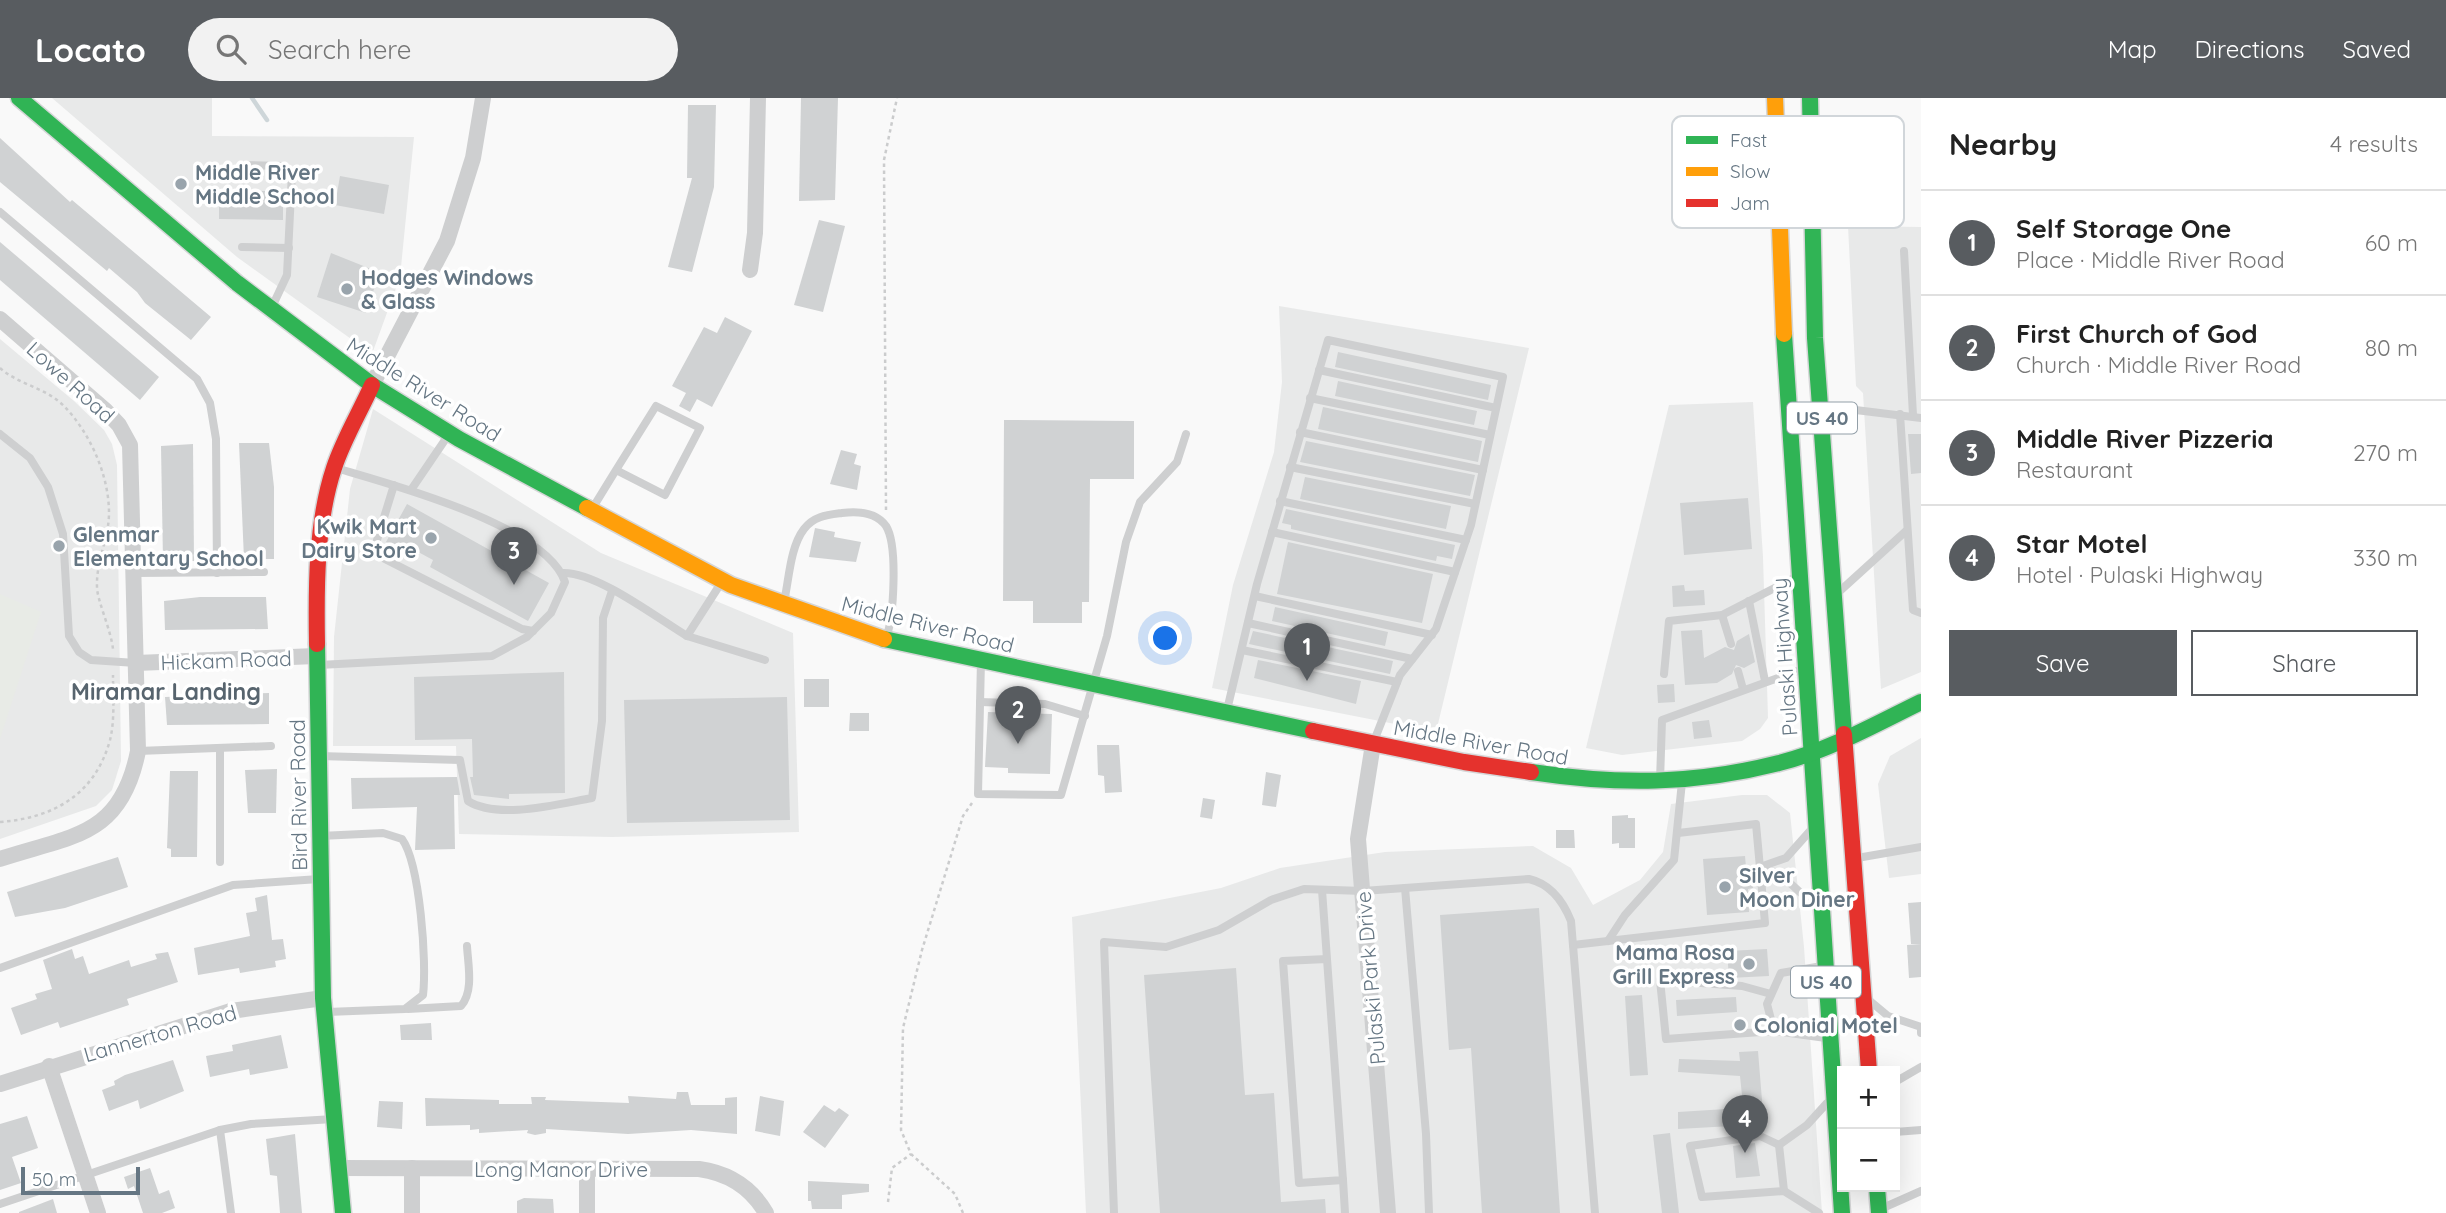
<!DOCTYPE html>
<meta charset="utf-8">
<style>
:root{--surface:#fff;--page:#f2f2f2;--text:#222;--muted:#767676;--line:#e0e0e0;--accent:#585c60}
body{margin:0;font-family:Quicksand,sans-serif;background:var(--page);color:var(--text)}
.controls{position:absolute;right:21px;bottom:21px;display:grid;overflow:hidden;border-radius:0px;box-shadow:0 7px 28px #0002}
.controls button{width:63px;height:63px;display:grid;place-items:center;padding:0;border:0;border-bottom:2px solid var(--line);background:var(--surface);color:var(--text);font:35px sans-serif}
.scale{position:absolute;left:21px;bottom:18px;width:119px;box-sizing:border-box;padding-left:7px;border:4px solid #657683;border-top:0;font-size:19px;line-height:24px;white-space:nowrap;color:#657683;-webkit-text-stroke:5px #fff;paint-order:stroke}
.you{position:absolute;left:1166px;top:541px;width:24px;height:24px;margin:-18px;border:5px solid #fff;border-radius:50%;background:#1a73e8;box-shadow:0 0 0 10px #1a73e833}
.badge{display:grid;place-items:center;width:46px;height:46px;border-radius:50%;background:var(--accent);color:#fff;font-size:23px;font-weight:700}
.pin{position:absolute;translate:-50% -58px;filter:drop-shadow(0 2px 4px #0008)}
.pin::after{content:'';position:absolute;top:37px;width:24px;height:21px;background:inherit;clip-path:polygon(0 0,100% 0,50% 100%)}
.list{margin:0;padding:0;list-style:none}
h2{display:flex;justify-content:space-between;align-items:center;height:91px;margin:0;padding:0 28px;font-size:30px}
h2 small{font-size:23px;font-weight:400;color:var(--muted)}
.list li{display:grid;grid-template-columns:46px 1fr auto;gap:21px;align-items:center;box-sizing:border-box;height:105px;padding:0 28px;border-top:2px solid var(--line)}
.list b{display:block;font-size:26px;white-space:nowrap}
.list p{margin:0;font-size:23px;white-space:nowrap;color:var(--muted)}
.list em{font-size:23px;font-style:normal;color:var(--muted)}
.actions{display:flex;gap:14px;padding:21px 28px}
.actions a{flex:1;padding:16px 0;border:2px solid var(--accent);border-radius:0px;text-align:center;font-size:24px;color:var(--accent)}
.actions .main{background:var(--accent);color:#fff}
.icon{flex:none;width:38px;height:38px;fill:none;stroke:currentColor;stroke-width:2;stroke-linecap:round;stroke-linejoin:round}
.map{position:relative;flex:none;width:1921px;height:1115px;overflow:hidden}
header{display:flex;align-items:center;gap:42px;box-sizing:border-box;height:98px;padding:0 35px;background:var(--accent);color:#fff}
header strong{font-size:33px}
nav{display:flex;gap:38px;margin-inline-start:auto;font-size:24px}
.search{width:490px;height:63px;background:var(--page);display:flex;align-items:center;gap:18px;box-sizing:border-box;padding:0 24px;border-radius:38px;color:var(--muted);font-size:26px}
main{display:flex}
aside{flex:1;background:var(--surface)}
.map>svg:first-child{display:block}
.built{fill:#e8e9e9}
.green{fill:#e8ebe6}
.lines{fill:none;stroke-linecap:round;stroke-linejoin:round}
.stream{stroke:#ced6d9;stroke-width:4.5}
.building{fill:#d0d2d3}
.fast-casing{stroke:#d5d6d7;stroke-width:19}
.slow-casing{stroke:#d5d6d7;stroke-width:19}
.jam-casing{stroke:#d5d6d7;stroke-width:19}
.path{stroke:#cbcccd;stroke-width:2.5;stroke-dasharray:3.5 3.5;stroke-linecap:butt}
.lane{stroke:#cecfd0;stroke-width:8}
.street{stroke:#cecfd0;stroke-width:16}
.fast{stroke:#30b455;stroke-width:16}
.slow{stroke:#ff9f0a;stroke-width:16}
.jam{stroke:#e5322d;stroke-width:16}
.poi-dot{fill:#99a4ac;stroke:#fff;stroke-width:2.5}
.labels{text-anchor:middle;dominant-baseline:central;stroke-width:7;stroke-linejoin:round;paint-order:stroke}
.shield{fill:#fff;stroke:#939fa8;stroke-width:2}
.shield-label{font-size:19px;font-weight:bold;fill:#657683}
.poi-label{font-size:21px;font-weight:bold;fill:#657683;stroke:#fff;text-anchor:start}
.street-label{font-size:21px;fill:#657683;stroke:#fff}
.neighbourhood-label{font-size:23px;font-weight:bold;fill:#57646e;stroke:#fff}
.key{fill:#fff;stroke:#d1d6da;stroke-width:2}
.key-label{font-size:19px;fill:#657683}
</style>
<header>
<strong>Locato</strong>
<div class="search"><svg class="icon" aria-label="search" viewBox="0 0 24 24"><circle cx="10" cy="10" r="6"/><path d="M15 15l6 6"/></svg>Search here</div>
<nav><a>Map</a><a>Directions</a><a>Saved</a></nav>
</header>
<main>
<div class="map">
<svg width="1921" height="1115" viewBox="0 0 1921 1115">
<rect width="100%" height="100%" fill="#f9f9f9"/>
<g class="built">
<polygon points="52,0 212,0 212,38 414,39 400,179 372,256 237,159"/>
<polygon points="1848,128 1921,129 1921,574 1881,591 1863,295 1856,288"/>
<polygon points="1279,208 1529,250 1436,634 1212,590 1233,487 1274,354 1282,284"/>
<polygon points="0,241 74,303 104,332 112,346 117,367 121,663 112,692 96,708 0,741"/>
<polygon points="1753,304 1763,459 1768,620 1760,631 1742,643 1622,657 1586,650 1669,307"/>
<polygon points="373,311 601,455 793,535 799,734 612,739 459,736 456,648 333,648 334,539 350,391"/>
<polygon points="1921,640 1921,776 1889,780 1878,686 1890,658"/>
<polygon points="1742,697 1767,697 1790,715 1804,849 1822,1115 1086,1115 1072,819 1221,790 1280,770 1385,754 1533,748 1571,770 1593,807 1640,782 1663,754 1671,706"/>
</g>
<polygon class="green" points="0,496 41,514 0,641"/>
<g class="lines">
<polyline class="stream" points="252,0 267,22"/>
</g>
<g class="building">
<polygon points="801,0 838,0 835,102 799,103"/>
<polygon points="688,7 716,7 714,89 692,174 668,169 692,80 687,80"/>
<polygon points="0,40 70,104 72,102 211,219 191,242 145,205 137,194 109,170 107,173 0,84"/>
<polygon points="340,78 389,87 384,116 335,107"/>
<polygon points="219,93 283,93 283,122 219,121"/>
<polygon points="819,122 845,128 823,214 794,207"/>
<polygon points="0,144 159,279 140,302 0,182"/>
<polygon points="331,155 371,171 369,179 377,182 366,215 317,199"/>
<polygon points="725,219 752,233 712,309 697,301 690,314 679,308 686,295 672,288 704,229 717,235"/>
<polygon points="1338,254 1491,287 1488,302 1335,269"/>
<polygon points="1338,283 1477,313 1474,327 1335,298"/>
<polygon points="1323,309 1482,343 1478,364 1318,331"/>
<polygon points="1004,322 1134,323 1134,381 1090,381 1089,504 1082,504 1082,525 1033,525 1033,503 1003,503"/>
<polygon points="1908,336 1921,336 1921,375 1911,376"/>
<polygon points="1306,343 1475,377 1470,398 1300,364"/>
<polygon points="239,345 269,345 274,389 274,461 244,461"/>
<polygon points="193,346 194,463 163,463 161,348"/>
<polygon points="841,352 857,356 854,366 861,368 857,392 830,386"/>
<polygon points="1305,379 1451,408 1446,431 1300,401"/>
<polygon points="1748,400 1752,451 1684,457 1680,405"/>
<polygon points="407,406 549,485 528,523 430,469 433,462 409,449 405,455 386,444"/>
<polygon points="1286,411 1455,447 1452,461 1437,458 1436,463 1291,431 1291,427 1282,425"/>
<polygon points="815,430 835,434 834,439 861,444 856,464 809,459"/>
<polygon points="1288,444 1433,476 1422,525 1277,496"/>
<polygon points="1684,487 1685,493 1704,492 1705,507 1673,509 1672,488"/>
<polygon points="200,499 266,499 268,531 165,532 164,503"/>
<polygon points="1275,509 1388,534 1385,548 1272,523"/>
<polygon points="1702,532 1704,560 1725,549 1734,552 1737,543 1749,536 1755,564 1744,570 1736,567 1732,576 1717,585 1685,587 1681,533"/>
<polygon points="1253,533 1393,563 1390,576 1249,546"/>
<polygon points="1258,562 1361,583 1356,606 1254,580"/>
<polygon points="564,574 565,695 509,696 509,701 474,697 470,679 473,679 472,641 415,642 414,579"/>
<rect x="804" y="581" width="25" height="28"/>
<polygon points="1674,586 1675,604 1658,605 1657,587"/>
<polygon points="269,595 269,626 167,627 165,599"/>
<polygon points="787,599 790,722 627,725 624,602"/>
<polygon points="988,614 1052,616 1050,676 1008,675 1008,670 985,669"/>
<polygon points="850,615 869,615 869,633 849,633"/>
<polygon points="1709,622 1712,639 1694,641 1692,624"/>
<polygon points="1097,647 1119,647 1122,694 1105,695 1104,678 1098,677"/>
<polygon points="277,671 276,715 248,715 245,672"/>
<polygon points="170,673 198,673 197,759 171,759 171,751 167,750"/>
<polygon points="1266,674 1281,677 1276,709 1262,707"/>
<polygon points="457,679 460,697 454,697 455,751 415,752 417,709 352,711 351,680"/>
<polygon points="1203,700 1215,702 1212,721 1200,719"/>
<polygon points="1628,717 1628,720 1635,720 1635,750 1619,750 1619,745 1612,746 1612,718"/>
<polygon points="1556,732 1574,732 1575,750 1556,750"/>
<polygon points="1745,758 1746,769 1751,769 1753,790 1748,791 1749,814 1707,817 1703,761"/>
<polygon points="118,759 128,789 65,810 15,819 7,794"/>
<polygon points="267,797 272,842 283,841 286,861 275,863 276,869 240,875 239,870 198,877 194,850 250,838 246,815 257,813 255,800"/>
<polygon points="1921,804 1921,846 1911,846 1908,805"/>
<polygon points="1539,810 1560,1115 1482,1115 1471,950 1449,952 1440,817"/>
<polygon points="1921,846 1921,879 1909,880 1907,847"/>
<polygon points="72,851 75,861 83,858 89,876 129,862 131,869 157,861 155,856 168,854 178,884 127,901 129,907 60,930 58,924 21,937 11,910 37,901 35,896 52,891 43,862"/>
<polygon points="1767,851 1769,878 1729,880 1727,853"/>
<polygon points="1236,870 1245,997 1274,995 1281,1104 1325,1101 1326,1115 1160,1115 1144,877"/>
<polygon points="1642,897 1648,977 1630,978 1625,898"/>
<polygon points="1736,899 1737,914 1677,918 1676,902"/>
<polygon points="431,925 432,942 401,942 400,927"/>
<polygon points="281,937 288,970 250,977 249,971 210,979 206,958 233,953 232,947"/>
<polygon points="1758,953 1764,1027 1753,1029 1754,1032 1732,1035 1732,1028 1678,1031 1678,1014 1742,1010 1743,1007 1740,978 1678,974 1679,961 1740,963 1739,954"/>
<polygon points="173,962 184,993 140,1011 138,1002 109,1013 102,992 115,987 114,983 125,977"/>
<polygon points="677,994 688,994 691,1007 725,1007 725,1000 737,999 737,1036 691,1032 628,1036 546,1031 546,1035 535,1037 527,1035 528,1032 479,1035 479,1031 470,1032 470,1027 426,1028 425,1000 499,1002 499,1006 532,1006 531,999 546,999 545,1002 629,1005 628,998 676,1001"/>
<polygon points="760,998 784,1003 780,1038 755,1033"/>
<polygon points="379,1003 403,1004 402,1031 377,1029"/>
<polygon points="824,1007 835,1014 839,1010 849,1017 825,1050 803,1034"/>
<polygon points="27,1018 38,1050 12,1059 21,1085 0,1092 0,1026"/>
<polygon points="1670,1035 1679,1115 1662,1115 1653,1037"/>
<polygon points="295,1036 302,1115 280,1115 277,1078 270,1077 266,1041"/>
<polygon points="1755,1045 1760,1078 1736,1080 1733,1048"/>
<polygon points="150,1070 159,1096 169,1092 175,1110 162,1115 143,1115 134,1088 128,1091 124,1079"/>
<polygon points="808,1083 869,1086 869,1094 842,1097 842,1111 812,1111 811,1103 808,1103"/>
<polygon points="524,1100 553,1101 554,1115 517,1115 517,1103"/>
<polygon points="53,1101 57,1115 19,1115 19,1114"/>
</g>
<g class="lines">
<defs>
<g id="fast">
<polyline points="19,0 237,185 372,287 459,341 587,410"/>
<polyline points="1810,0 1815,240 1844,636"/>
<polyline points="1784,236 1842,1115"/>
<polyline points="884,541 1313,633"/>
<polyline points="317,546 323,900 343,1115"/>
<path d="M1531,674C1618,687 1693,687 1779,665C1828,653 1876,626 1921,604"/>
<polyline points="1877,1089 1879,1115"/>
</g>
<g id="slow">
<polyline points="1775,0 1784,236"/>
<polyline points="587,410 731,487 884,541"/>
</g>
<g id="jam">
<path d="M317,546C316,489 316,424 334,370C343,342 360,314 372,287"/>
<polyline points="1313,633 1464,664 1531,674"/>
<polyline points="1844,636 1869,973"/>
</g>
</defs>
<use href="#fast" class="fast-casing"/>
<use href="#slow" class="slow-casing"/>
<use href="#jam" class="jam-casing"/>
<g class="path">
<path d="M0,270C19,287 45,289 64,308C90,335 109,377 109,415C109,440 96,463 97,489C97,502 111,532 113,551"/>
<polyline points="886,412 884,62 897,0"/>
<path d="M0,724C53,720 95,697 110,642C115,622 113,597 113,577"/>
<polyline points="888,1104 892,1070 911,1056"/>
<polyline points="963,1115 955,1096 911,1056 901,1032 903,930 922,852 963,718 972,705"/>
</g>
<g class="lane">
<polyline points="241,67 282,68 292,74 287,177 272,209"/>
<polyline points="0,114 197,281 210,305 216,341 217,475"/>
<polyline points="242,149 289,150"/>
<polyline points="1904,153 1913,317"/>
<polyline points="1319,272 1496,310"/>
<polyline points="1310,300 1490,337"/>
<polyline points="1823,308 1921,320"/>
<polyline points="1900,316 1913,512 1921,515"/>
<polyline points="1300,334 1483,372"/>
<polyline points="0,336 30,360 48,389 63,436 69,538 79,554 91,562 136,565"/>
<polyline points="1290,369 1475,406"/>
<polyline points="394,387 377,442 377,457 522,531 533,533"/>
<polyline points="411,392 449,336"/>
<polyline points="1280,403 1466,442"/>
<polyline points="592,411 616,372 665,397 700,330 656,308 616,372"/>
<polyline points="1272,434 1455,474"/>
<polyline points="134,475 264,474"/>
<path d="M562,475C596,473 657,520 687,538L721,485"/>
<polyline points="1841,492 1906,433"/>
<polyline points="1255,498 1432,537"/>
<polyline points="1749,503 1765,583"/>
<path d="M784,504C789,482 790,449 804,431C814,418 827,417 842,415C858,413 876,414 886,428C898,447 894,519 886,540"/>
<polyline points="1722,517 1731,546"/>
<polyline points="1248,525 1412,561"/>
<polyline points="687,538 765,562"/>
<polyline points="1242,552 1397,584"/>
<polyline points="981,562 978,696 1061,697 1107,538 1126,444 1140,404 1177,364 1186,336"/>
<path d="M319,567L492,558L527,539L551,515L565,484C546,427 390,386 336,370"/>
<polyline points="1738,573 1743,591"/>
<polyline points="1664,576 1669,523 1722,517 1794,480"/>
<polyline points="980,604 1045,606 1085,618"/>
<polyline points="1227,612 1257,486 1328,242 1503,279 1471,427 1436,531 1400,577 1374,643"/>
<polyline points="138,653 271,648"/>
<path d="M319,658L460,662L468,703C498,722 558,706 592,700L602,623L603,520L612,493"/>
<polyline points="1660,683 1662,622 1803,571"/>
<path d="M320,738L383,735L402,741C420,766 427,865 423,897L405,911L327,914"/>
<polyline points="1857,760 1921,749"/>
<polyline points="220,764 220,650"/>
<polyline points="1760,769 1780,776 1814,807"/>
<polyline points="1760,769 1786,760 1810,733"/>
<polyline points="1405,790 1426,1036 1429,1115"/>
<polyline points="1322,792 1343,1082 1299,1085 1283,863 1327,861"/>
<polyline points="1608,843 1625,817 1674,762 1682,684"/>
<polyline points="1573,847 1765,825 1756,726 1678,735"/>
<polyline points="1822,868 1781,875 1767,906 1774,933 1826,940"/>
<polyline points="0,870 233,787 319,781"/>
<polyline points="1771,896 1742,888 1660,882 1666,941 1774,933"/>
<polyline points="1870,903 1888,918 1921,929 1921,935"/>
<path d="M408,911L461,908C474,893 468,867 467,848"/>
<polyline points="1895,984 1921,969"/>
<polyline points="220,1032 231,1115"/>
<polyline points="1895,1034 1921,1032"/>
<polyline points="1779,1047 1760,1038 1690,1048 1702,1099 1784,1093 1819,1115"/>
<polyline points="1779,1047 1807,1027 1827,1005"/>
<polyline points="1779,1047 1784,1093"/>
<polyline points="1343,1082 1345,1115"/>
<polyline points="0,1106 220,1032 251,1026 334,1021"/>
<polyline points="1885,1109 1921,1093"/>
<path d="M1114,1115L1104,844L1166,849L1219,832L1271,802L1304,791L1363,793L1529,781C1551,786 1563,803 1571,823L1595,1115"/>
</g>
<g class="street">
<polyline points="750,172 755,135 758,0"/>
<path d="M0,221L105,312L119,327L130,347L138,653C121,739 73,737 0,761"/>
<polyline points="372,287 447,143 473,60 483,0"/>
<polyline points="136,565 316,558"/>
<polyline points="1373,646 1358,741 1388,1115"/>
<polyline points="49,968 98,1115"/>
<polyline points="0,986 231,913 323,900"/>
<path d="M339,1070L699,1071C728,1075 751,1089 766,1115"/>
<polyline points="412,1070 412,1115"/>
<polyline points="587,1115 587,1071"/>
</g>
<use href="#fast" class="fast"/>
<use href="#slow" class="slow"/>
<use href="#jam" class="jam"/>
</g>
<g class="poi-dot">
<circle cx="181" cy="86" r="7"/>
<circle cx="347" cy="191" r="7"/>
<circle cx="431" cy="440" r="7"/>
<circle cx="59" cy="448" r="7"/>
<circle cx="1725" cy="789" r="7"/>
<circle cx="1749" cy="866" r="7"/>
<circle cx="1740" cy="927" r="7"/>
</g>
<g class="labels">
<g class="shield">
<rect x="1787" y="304.5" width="70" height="31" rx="5"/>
<rect x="1791" y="868.5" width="70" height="31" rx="5"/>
</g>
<g class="shield-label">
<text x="1822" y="320">US 40</text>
<text x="1826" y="884">US 40</text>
</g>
<g class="poi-label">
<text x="195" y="74">Middle River<tspan x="195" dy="24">Middle School</tspan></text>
<text x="361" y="179">Hodges Windows<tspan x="361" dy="24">&amp; Glass</tspan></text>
<text x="417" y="428" text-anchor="end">Kwik Mart<tspan x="417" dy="24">Dairy Store</tspan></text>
<text x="73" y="436">Glenmar<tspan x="73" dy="24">Elementary School</tspan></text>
<text x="1739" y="777">Silver<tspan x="1739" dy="24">Moon Diner</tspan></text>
<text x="1735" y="854" text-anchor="end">Mama Rosa<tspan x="1735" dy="24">Grill Express</tspan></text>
<text x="1754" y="927">Colonial Motel</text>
</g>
<g class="street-label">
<text transform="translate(71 284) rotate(42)">Lowe Road</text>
<text transform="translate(424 291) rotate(32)">Middle River Road</text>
<text transform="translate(928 526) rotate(14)">Middle River Road</text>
<text transform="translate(1784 559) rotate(-94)">Pulaski Highway</text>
<text transform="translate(226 562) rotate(-2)">Hickam Road</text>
<text transform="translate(1481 644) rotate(10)">Middle River Road</text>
<text transform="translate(298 697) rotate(-91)">Bird River Road</text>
<text transform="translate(1370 880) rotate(-95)">Pulaski Park Drive</text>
<text transform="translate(160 935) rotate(-16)">Lannerton Road</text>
<text x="561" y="1071">Long Manor Drive</text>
</g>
<g class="neighbourhood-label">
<text x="166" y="593">Miramar Landing</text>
</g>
</g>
<rect x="1672" y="18" width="232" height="112" rx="10" class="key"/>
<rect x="1686" y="38" width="32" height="8" fill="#30b455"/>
<rect x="1686" y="69" width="32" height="9" fill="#ff9f0a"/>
<rect x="1686" y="101" width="32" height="8" fill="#e5322d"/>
<g class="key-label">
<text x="1730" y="49">Fast</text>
<text x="1730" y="80">Slow</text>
<text x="1730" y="112">Jam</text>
</g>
</svg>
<div class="controls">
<button>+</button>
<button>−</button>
</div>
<div class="scale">50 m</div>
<div class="you"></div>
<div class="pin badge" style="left:1307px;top:583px">1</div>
<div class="pin badge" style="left:1018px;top:646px">2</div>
<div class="pin badge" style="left:514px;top:487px">3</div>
<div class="pin badge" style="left:1745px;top:1055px">4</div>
</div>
<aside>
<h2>Nearby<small>4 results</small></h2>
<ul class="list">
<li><span class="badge">1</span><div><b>Self Storage One</b><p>Place · Middle River Road</p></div><em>60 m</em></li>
<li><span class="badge">2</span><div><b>First Church of God</b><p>Church · Middle River Road</p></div><em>80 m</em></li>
<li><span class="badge">3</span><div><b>Middle River Pizzeria</b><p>Restaurant</p></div><em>270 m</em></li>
<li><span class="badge">4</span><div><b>Star Motel</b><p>Hotel · Pulaski Highway</p></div><em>330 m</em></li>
</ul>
<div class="actions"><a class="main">Save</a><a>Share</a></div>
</aside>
</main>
